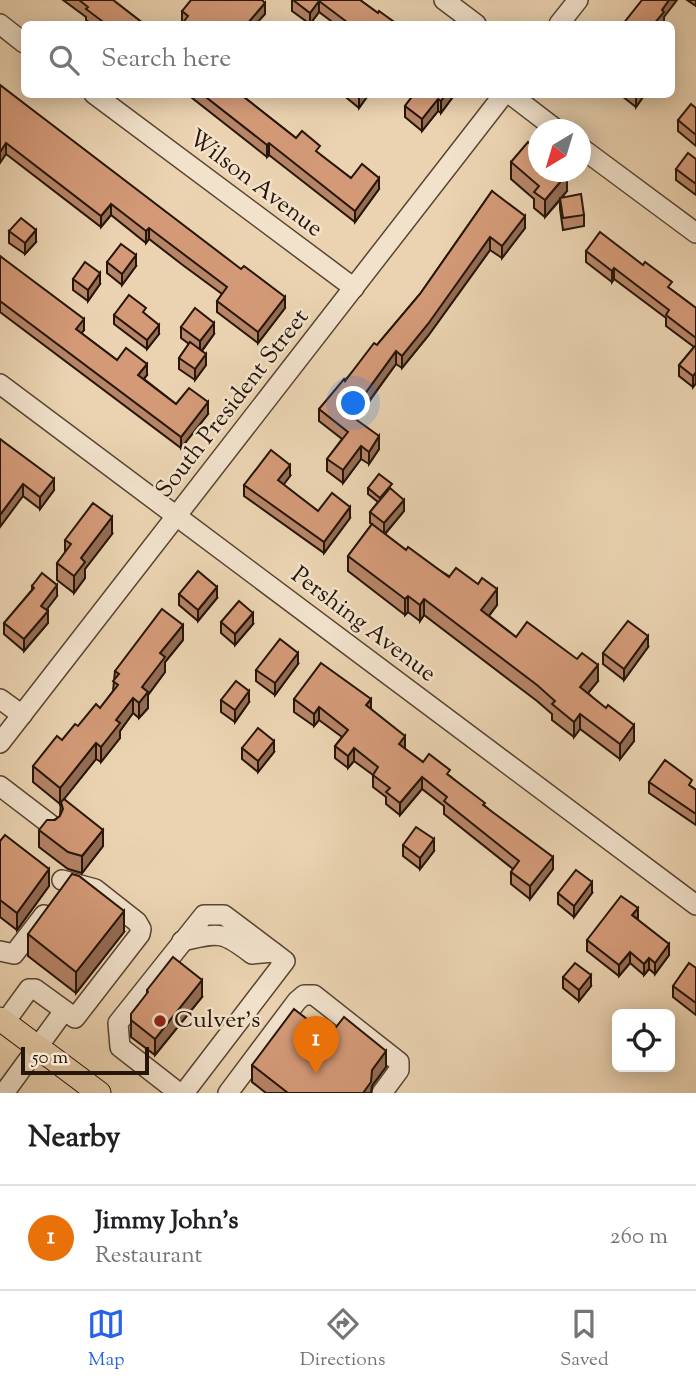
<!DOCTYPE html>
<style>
:root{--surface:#fff;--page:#f6f6f6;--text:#202124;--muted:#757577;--line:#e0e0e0;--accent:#2563eb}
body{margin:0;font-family:"Sorts Mill Goudy",serif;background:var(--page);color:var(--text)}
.controls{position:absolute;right:21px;bottom:21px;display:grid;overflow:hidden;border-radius:10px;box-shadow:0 4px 18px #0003}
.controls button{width:63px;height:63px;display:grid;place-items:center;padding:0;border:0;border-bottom:2px solid var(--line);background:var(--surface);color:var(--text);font:35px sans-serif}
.compass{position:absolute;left:528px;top:119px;width:63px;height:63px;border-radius:50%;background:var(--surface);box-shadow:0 4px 18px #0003;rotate:218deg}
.scale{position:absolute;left:21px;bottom:18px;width:128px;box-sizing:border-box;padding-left:7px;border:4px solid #271608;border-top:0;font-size:19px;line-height:24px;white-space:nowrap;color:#271608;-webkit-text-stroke:5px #f2e2cc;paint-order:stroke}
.you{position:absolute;left:354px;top:404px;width:24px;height:24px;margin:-18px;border:5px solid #fff;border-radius:50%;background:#1a73e8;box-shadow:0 0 0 10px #1a73e833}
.badge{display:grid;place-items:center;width:46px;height:46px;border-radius:50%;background:var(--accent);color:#fff;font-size:23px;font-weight:700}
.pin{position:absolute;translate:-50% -58px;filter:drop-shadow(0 2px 4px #0008)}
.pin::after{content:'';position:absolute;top:37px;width:24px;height:21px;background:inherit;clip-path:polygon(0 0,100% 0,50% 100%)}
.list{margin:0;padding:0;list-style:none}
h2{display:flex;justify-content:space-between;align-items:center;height:91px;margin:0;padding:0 28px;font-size:30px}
h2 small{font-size:23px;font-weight:400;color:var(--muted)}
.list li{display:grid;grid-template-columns:46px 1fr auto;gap:21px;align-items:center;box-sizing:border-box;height:105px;padding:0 28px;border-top:2px solid var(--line)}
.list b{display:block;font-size:26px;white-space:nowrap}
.list p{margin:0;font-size:23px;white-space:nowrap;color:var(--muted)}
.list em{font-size:23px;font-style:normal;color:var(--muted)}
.icon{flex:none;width:38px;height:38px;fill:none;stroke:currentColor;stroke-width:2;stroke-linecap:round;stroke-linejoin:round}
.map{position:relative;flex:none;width:696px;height:1093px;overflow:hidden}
.search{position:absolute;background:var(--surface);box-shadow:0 4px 18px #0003;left:21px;right:21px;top:21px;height:77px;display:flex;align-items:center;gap:18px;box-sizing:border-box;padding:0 24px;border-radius:10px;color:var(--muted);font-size:26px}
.sheet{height:196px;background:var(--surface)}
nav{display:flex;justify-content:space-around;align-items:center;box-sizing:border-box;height:98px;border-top:2px solid var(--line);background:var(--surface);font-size:19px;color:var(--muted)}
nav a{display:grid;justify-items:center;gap:4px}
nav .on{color:var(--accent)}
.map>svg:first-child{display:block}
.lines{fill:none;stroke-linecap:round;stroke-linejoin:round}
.minor-casing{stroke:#584532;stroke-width:22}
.major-casing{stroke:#271608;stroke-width:25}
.minor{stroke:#f2e2cc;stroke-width:19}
.major{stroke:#ebd3b1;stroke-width:23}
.wall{fill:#b68467;stroke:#271608;stroke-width:2}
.shaded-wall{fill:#946c54;stroke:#271608;stroke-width:2}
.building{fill:#d49a78;stroke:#271608;stroke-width:2}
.poi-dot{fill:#8f2418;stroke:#f2e2cc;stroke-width:2.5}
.labels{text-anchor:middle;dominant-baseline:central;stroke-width:5;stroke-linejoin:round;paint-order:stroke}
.street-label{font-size:24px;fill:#271608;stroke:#f2e2cc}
.poi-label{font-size:24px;fill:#271608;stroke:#f2e2cc;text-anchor:start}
</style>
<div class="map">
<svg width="696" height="1093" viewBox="0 0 696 1093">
<rect width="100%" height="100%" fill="#ebd3b1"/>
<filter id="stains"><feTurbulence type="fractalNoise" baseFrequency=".00286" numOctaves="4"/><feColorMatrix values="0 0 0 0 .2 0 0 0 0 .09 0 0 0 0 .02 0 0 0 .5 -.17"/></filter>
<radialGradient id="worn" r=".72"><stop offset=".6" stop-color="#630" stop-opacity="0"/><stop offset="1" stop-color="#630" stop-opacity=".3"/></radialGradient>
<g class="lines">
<defs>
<g id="minor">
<polyline points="444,0 476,24"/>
<polyline points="0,24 24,43"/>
<polyline points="559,24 578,0"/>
<polyline points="94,94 354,288"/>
<polyline points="510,94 557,130"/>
<polyline points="580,147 696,233"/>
<polyline points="0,384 696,905"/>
<polyline points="0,699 22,715"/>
<polyline points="0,743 504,94"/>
<polyline points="0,786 51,825"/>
<path d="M182,941C219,933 221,930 252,954L273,952"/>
<polyline points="0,951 14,954 44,915"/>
<polyline points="5,1022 29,989 35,989 75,1018 140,934 141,929 137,922 95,889 62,880"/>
<polyline points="4,1093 64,1011"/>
<polyline points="179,1093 120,1047 118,1023 204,915 224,915 285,961 184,1093"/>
<polyline points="228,1093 297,1001 304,995 314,995 399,1062 399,1070 382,1093"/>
</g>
<polyline id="major" points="0,1019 99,1093"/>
</defs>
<use href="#minor" class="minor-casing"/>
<use href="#major" class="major-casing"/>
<use href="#minor" class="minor"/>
<use href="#major" class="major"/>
</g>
<g class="wall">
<polygon points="63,0 113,0 144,24 91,24 86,20 86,17"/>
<polygon points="292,0 360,0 378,13 397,24 335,24 319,12 310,24 292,11"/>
<polygon points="687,0 696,0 696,6"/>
<polygon points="182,11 265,14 183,23 182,22"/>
<polygon points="0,85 285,308 258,343 217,312 217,301 222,294 184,266 149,239 146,243 111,215 101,227 6,154"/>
<polygon points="187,94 240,94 296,138 351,178 379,189 355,222 269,155 267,157"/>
<polygon points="342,94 369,94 359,108"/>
<polygon points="414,94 455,94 441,113 438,111 422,131 405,117 405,106"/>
<polygon points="622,94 645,94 636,107 622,96"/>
<polygon points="696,108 696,146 678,131 678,120"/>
<polygon points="696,159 696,195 676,180 676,169"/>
<polygon points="511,162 567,191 562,197 584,215 584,226 563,230 560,209 560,200 545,217 534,208 534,199 511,179"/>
<polygon points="492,191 525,228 502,258 490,250 428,336 402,368 396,364 356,420 379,449 369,464 361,459 343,483 327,471 327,459 342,439 319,421 319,409 377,345 420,294"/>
<polygon points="9,231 36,242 25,254 9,243"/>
<polygon points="586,251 672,290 696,308 696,383 693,387 679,376 679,365 694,347 666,326 666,318 614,279 612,282 586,262"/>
<polygon points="0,256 84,330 81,333 117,360 147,375 144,379 176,404 208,414 181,448 0,312"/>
<polygon points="107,262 136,266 122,285 107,273"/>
<polygon points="73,279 100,284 88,301 73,290"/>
<polygon points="114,315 159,334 147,349 114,324"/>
<polygon points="181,327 214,334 202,351 206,365 195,380 179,369 179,358 189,344 181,338"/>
<polygon points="0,439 54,490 40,509 23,496"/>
<polygon points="290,476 283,485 318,511 350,518 324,553 244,496 244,485"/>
<polygon points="368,488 392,490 404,511 385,534 406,550 497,605 489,616 516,637 598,681 588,693 634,741 620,759 580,729 574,737 552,720 552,714 537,701 424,615 420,621 408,612 405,615 348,571 348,556 372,524 370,523 370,512 378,502 368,494"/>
<polygon points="112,534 85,569 85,578 74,593 57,580 57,563 65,553 65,540"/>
<polygon points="32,586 57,596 46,610 48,623 24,651 4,634 4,623 32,590"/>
<polygon points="179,594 217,598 198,621 179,605"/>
<polygon points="221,622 253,624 235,645 221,633"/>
<polygon points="183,640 165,662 165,672 148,695 148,708 139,718 133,713 120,731 120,738 101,762 96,759 64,799 103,846 82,873 68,869 39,847 39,830 60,816 61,802 60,804 33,782 33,766 100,708 113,691 115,671"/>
<polygon points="648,647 624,680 603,664 603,653"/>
<polygon points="298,664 275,695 256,681 256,670"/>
<polygon points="294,699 371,709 405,748 405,749 423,762 450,776 485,806 553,869 530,899 511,884 511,872 513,869 444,814 444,806 422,789 400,815 386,804 386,797 373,787 373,775 354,761 348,768 335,758 335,746 342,737 319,720 314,726 294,712"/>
<polygon points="221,700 249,702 235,722 221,712"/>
<polygon points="242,748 274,752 258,772 242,759"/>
<polygon points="649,782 692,787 696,790 696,825 649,793"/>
<polygon points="0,841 49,886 17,930 0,917"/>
<polygon points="403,845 434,851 420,869 403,856"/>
<polygon points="558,893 592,893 574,917 558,904"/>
<polygon points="637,919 669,955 655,974 649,969 644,975 630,963 619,976 587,951 587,940"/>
<polygon points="124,932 76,993 28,956 28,934"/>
<polygon points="696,968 696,1015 673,997 673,986"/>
<polygon points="563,977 591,986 579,1001 563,988"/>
<polygon points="147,990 202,997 155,1055 131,1037 131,1014 147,994"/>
<polygon points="329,1036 386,1067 372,1086 371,1093 266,1093 252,1082 252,1065"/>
</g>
<g class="shaded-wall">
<polygon points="669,0 677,0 664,17 664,23 663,24 654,24 662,10"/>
<polygon points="319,1 319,12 310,24 310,13"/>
<polygon points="265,3 265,14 256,24 247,24"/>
<polygon points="360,94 369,94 359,108 359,97"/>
<polygon points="446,94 455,94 441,113 441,101"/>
<polygon points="637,94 645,94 636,107 636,96"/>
<polygon points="438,99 438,111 422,131 422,119"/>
<polygon points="6,143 6,154 0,163 0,152"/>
<polygon points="269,143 269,155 267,157 267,145"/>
<polygon points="567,174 567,191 545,217 545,200"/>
<polygon points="379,178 379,189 355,222 355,211"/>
<polygon points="111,204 111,215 101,227 101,216"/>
<polygon points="525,216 525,228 502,258 502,246"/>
<polygon points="149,228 149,239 146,243 146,231"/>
<polygon points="36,230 36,242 25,254 25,243"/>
<polygon points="490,237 490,250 428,336 402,368 402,356"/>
<polygon points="136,255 136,266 122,285 122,274"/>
<polygon points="614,268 614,279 612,282 612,271"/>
<polygon points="100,273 100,284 88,301 88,290"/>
<polygon points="285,297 285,308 258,343 258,332"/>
<polygon points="84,319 84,330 76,341 76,329"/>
<polygon points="214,323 214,334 200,353 200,341"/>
<polygon points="159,325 159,334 147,349 147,340"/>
<polygon points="396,351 396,364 355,420 351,413"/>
<polygon points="206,354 206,365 195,380 195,369"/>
<polygon points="147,364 147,375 138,386 138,375"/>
<polygon points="696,372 696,383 693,387 693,376"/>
<polygon points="208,402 208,414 181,448 181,437"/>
<polygon points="379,436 379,449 369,464 369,452"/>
<polygon points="361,446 361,459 343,483 343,470"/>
<polygon points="290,465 290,476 278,492 278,480"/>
<polygon points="54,479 54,490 40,509 40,497"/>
<polygon points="23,484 23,496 0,527 0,515"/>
<polygon points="404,500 404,511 384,535 384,523"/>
<polygon points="350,507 350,518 324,553 324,542"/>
<polygon points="112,517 112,534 85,569 85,578 74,593 74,576 81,558"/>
<polygon points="57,585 57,596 41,617 41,606"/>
<polygon points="217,587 217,598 198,621 198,610"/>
<polygon points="497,589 497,605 481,626 481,610"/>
<polygon points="408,596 408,612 405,615 405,599"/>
<polygon points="424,599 424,615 420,621 420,605"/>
<polygon points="48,611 48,623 24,651 24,639"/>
<polygon points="253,613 253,624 235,645 235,634"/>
<polygon points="183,625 183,640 165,662 165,672 148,695 148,708 139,718 139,703 142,687 160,653"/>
<polygon points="648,636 648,647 624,680 624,669"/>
<polygon points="298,653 298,664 275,695 275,683"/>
<polygon points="598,665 598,681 580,703 580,687"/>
<polygon points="249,691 249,702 235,722 235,710"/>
<polygon points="133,698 133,713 120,731 120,738 101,762 101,747 116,720"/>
<polygon points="371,699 371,712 366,705"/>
<polygon points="319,707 319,720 314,726 314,714"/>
<polygon points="580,714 580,729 574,737 574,722"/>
<polygon points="634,725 634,741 620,759 620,744"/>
<polygon points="405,736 405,748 399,756 399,744"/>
<polygon points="274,741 274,752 258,772 258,761"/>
<polygon points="96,743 96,759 60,804 60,788"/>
<polygon points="354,748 354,761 348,768 348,756"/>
<polygon points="422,777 422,789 400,815 400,803"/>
<polygon points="103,830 103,846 82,873 82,856"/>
<polygon points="434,839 434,851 420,869 420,858"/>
<polygon points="553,857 553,869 530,899 530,886"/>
<polygon points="49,869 49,886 17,930 17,913"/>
<polygon points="592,882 592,893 574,917 574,906"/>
<polygon points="638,908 638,919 632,915"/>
<polygon points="124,911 124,932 76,993 76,972"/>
<polygon points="669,944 669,955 655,974 655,963"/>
<polygon points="630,952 630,963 619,976 619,965"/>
<polygon points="649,958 649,969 644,975 644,964"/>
<polygon points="591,975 591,986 579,1001 579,990"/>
<polygon points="202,980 202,997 155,1055 155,1039"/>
<polygon points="386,1051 386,1067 372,1086 371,1093 363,1093 372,1070"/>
</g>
<g class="building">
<polygon points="79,0 113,0 144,24 106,24 86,9 88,7"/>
<polygon points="191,0 262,0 265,3 247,24 182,24 188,16 182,11"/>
<polygon points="293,0 360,0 378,13 379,11 397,24 345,24 347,22 319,1 310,13"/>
<polygon points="642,0 669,0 662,10 664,12 654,24 623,24"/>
<polygon points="0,85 241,269 244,266 285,297 258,332 217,301 227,287 149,228 146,231 111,204 101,216 6,143 0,152"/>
<polygon points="202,94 240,94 296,138 302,131 320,146 316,151 351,178 362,164 379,178 355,211 269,143 267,145"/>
<polygon points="414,94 446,94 441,101 438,99 422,119 405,106"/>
<polygon points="691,104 696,108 696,135 678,120"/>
<polygon points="528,142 538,151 538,172 564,172 567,174 545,200 534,192 539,186 511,162"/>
<polygon points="688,153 696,159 696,184 676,169"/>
<polygon points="492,191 525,216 502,246 490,237 428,324 402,356 396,351 351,413 355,416 354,418 379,436 369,452 361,446 343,470 327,459 348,432 319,409 344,379 345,381 374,343 377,345 420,294"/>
<polygon points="581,194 584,215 563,218 560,198"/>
<polygon points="21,218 36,230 25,243 9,231"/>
<polygon points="600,232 643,265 645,262 672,282 668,287 696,308 696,338 666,315 669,310 614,268 612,271 586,251"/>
<polygon points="121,244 136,255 122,274 107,262"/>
<polygon points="0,256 84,319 76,329 117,360 126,348 147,364 138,375 176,404 189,388 208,402 181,437 0,301"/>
<polygon points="85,262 100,273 88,290 73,279"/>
<polygon points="129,295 146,308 143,312 159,325 147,340 114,315"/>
<polygon points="195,308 214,323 200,341 181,327"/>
<polygon points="190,342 206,354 195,369 179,358"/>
<polygon points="696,345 696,372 693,376 679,365"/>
<polygon points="0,439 54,479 40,497 23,484 0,515"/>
<polygon points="271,450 290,465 278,480 318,511 332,493 350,507 324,542 244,485"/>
<polygon points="379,474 392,484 380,498 368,488"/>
<polygon points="390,488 404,500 384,523 370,512"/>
<polygon points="93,503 112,517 81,558 85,562 74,576 57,563 71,544 65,540"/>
<polygon points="372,524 406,550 408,547 449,577 456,568 478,584 482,578 497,589 481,610 516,637 527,622 577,659 582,653 598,665 580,687 606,708 608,705 634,725 620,744 580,714 574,722 552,704 555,701 537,685 424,599 420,605 408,596 405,599 348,556"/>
<polygon points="198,571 217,587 198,610 179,594"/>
<polygon points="42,573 57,585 41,606 48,611 24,639 4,623 34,588 32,586"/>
<polygon points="239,601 253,613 235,634 221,622"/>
<polygon points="162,609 183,625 160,653 165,657 142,687 148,692 139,703 133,698 116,720 120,723 101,747 96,743 60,788 33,766 57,736 62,740 75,724 78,726 96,704 100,708 118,685 113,681 119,674 115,671"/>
<polygon points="628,621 648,636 624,669 603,653"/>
<polygon points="280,639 298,653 275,683 256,670"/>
<polygon points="321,663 371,699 366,705 405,736 399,744 423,762 429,754 450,770 447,774 485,803 483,805 553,857 530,886 511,872 519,861 444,801 447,797 422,777 400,803 386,792 390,788 373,775 378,767 354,748 348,756 335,746 348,730 319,707 314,714 294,699"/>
<polygon points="236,681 249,691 235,710 221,700"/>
<polygon points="258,728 274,741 258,761 242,748"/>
<polygon points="665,760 692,780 689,785 696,790 696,814 649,782"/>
<polygon points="64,799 103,830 82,856 68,852 39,830 47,820 55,820 60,816 63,809 61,802"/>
<polygon points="416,827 434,839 420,858 403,845"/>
<polygon points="5,835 49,869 17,913 0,900 0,841"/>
<polygon points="576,870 592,882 574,906 558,893"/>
<polygon points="72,874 79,876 124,911 76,972 28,934"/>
<polygon points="621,896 638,908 632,915 669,944 655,963 649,958 644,964 630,952 619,965 587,940"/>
<polygon points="173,957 202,980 155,1039 131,1020 131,1014 148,992 147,990"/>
<polygon points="575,963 591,975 579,990 563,977"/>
<polygon points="689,963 696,968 696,1003 673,986"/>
<polygon points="294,1009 329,1036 344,1017 386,1051 372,1070 371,1082 363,1093 288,1093 252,1065"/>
</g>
<circle class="poi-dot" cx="160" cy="1021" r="7"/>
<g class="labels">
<g class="street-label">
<text transform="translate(255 184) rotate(37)">Wilson Avenue</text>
<text transform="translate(233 404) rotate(-52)">South President Street</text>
<text transform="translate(363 625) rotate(37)">Pershing Avenue</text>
</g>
<g class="poi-label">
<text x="174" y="1021">Culver's</text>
</g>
</g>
<rect width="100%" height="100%" filter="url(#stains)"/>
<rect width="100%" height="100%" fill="url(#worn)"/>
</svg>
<div class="controls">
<button><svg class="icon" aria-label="locate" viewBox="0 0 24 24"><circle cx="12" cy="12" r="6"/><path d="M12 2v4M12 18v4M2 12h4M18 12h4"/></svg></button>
</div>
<svg class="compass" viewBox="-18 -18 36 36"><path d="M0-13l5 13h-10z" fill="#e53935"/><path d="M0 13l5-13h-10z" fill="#757577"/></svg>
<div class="scale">50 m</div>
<div class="you"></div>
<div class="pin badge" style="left:316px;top:1074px;background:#e8710a">1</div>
<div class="search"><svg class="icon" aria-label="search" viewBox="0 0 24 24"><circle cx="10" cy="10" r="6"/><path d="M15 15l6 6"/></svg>Search here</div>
</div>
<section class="sheet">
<h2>Nearby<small></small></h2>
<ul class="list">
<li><span class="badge" style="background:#e8710a">1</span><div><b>Jimmy John's</b><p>Restaurant</p></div><em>260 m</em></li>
</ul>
</section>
<nav>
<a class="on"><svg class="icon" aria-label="map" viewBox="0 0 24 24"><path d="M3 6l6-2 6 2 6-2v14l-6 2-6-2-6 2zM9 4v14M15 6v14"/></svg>Map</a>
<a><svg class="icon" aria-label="directions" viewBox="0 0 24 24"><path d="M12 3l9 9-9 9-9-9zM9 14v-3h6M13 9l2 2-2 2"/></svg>Directions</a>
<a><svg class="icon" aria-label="saved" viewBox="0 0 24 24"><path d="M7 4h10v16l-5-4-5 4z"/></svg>Saved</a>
</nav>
